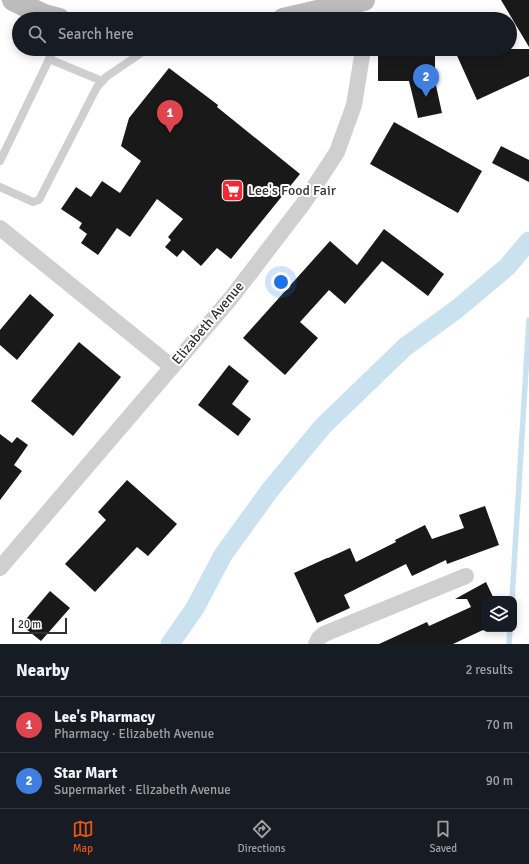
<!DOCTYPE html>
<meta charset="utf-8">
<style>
:root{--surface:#171b24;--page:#242831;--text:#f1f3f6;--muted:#9ea1a6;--line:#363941;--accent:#ea580c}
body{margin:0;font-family:Signika,sans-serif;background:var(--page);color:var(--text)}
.controls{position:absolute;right:12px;bottom:12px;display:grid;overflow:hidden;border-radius:8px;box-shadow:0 2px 10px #0003}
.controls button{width:36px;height:36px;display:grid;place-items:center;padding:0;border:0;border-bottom:1px solid var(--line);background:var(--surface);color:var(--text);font:20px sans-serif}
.scale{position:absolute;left:12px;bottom:10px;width:55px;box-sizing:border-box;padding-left:4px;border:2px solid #323232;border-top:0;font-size:11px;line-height:14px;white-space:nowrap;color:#323232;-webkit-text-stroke:3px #fff;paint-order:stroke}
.you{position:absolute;left:281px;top:282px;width:14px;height:14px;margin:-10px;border:3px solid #fff;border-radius:50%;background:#1a73e8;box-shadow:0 0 0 6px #1a73e833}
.badge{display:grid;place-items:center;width:26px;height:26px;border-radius:50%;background:var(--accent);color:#fff;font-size:13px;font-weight:700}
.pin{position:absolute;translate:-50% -33px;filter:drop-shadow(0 1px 2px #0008)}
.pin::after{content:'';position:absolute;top:21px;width:14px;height:12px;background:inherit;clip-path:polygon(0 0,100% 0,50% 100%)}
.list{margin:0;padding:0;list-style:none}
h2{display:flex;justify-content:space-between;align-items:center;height:52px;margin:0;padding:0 16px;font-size:17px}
h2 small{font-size:13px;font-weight:400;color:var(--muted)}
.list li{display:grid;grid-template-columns:26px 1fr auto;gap:12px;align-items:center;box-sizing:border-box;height:56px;padding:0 16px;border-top:1px solid var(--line)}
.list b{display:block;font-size:15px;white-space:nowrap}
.list p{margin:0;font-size:13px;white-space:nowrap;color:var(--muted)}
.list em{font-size:13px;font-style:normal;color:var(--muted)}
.icon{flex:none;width:22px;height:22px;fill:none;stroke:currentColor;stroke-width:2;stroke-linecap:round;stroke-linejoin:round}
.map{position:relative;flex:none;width:529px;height:644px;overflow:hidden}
.search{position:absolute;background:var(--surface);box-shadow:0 2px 10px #0003;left:12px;right:12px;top:12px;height:44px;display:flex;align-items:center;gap:10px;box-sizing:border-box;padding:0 14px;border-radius:22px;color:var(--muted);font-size:15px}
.sheet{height:164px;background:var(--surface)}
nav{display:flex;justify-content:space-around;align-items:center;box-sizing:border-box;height:56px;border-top:1px solid var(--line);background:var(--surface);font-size:11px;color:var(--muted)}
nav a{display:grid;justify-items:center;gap:2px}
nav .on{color:var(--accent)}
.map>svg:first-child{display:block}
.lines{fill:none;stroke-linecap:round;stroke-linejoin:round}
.stream{stroke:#cae1f0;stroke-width:5.5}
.canal{stroke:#cae1f0;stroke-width:19}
.building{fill:#191919}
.service{stroke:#cfcfcf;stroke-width:8}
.minor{stroke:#cfcfcf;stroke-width:16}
.secondary{stroke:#bcbcbc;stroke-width:22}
.labels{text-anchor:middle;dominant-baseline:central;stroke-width:4;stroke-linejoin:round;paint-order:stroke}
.poi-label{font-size:14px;fill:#323232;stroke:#fff;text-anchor:start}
.street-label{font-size:14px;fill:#323232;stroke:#fff}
</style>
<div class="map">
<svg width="529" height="644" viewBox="0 0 529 644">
<rect width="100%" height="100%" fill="#fff"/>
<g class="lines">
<g class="stream">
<polyline points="512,599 529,320"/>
<polyline points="509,644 510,629"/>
</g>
<polyline class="canal" points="170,644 195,608 223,555 270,490 323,426 405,347 457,309 507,267 529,241"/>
</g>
<g class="building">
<polygon points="501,0 529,0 529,47"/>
<polygon points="402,49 435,49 435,81 442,113 418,118 409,81 378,81 378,54 402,55"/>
<polygon points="454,49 529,49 529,76 477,100"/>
<polygon points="169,68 218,105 217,107 300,174 231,259 217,248 201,266 183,250 177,257 165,247 171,240 168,237 183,219 157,199 130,237 117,228 98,255 81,243 87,234 79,228 82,223 61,209 76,187 91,197 102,181 120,193 141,161 121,146 129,118"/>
<polygon points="394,122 482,171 458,213 370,164"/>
<polygon points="501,146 529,160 529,182 492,163"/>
<polygon points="384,229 444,274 428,296 382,261 345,304 329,290 300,322 318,338 285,375 243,338 330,241 357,265"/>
<polygon points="30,294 54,315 17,360 0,345 0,330"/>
<polygon points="79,342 121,377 73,436 31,401"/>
<polygon points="229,365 249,381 232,404 251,419 238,436 198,405"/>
<polygon points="0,434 12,443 17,437 28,445 14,465 22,471 0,500"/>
<polygon points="127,480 177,524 148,556 137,547 95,592 65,564 106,520 98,512"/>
<polygon points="485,506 499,545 447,564 446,560 412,576 406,564 344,595 350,608 317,623 294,573 327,558 328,558 350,548 356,562 396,542 395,540 425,525 432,539 464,528 459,515"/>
<polygon points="486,582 494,599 484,599 484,631 483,630 453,644 379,644 427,622 429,626 471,607 467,599 455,599"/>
<polygon points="50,591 70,608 41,641 21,625"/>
</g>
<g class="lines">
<g class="service">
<polyline points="49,59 102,81"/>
<polyline points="0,161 54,49"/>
<polyline points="0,187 33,202 39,200 97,87 106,77 147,49"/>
</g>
<g class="minor">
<polyline points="353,0 356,19"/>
<polyline points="0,228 172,367"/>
<polyline points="0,568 231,298 303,204 337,152 354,105 362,56 361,49"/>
<polyline points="316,644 319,638 324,634 466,576"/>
</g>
<g class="secondary">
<polyline points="13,0 44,15 59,19"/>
<polyline points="283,19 364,0"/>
</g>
</g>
<defs>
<symbol id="supermarket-square" viewBox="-11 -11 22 22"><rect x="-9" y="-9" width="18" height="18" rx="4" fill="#f52734" stroke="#fff"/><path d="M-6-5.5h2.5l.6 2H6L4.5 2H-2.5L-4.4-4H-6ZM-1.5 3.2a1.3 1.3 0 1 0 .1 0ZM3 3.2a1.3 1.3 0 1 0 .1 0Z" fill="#fff"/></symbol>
</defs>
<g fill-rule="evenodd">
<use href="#supermarket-square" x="220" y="178" width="25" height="25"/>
</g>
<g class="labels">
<g class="poi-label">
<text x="248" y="190">Lee's Food Fair</text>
</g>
<g class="street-label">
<text transform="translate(208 323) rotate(-50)">Elizabeth Avenue</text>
</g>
</g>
</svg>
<div class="controls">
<button><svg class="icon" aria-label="layers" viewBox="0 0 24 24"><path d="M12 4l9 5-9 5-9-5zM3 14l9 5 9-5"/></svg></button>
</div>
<div class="scale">20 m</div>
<div class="you"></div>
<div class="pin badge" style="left:170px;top:133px;background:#e0444e">1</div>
<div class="pin badge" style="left:426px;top:97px;background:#3f7fe0">2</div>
<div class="search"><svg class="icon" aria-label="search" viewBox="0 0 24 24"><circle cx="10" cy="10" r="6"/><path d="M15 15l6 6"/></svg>Search here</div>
</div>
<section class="sheet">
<h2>Nearby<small>2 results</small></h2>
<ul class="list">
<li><span class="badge" style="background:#e0444e">1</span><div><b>Lee's Pharmacy</b><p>Pharmacy · Elizabeth Avenue</p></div><em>70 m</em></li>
<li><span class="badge" style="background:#3f7fe0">2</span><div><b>Star Mart</b><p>Supermarket · Elizabeth Avenue</p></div><em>90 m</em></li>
</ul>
</section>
<nav>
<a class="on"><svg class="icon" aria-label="map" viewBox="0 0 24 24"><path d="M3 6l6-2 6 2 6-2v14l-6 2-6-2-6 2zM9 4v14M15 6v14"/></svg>Map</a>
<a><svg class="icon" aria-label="directions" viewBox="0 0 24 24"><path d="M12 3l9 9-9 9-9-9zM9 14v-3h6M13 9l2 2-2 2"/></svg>Directions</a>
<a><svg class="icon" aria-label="saved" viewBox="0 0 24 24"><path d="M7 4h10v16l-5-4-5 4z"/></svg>Saved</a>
</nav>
